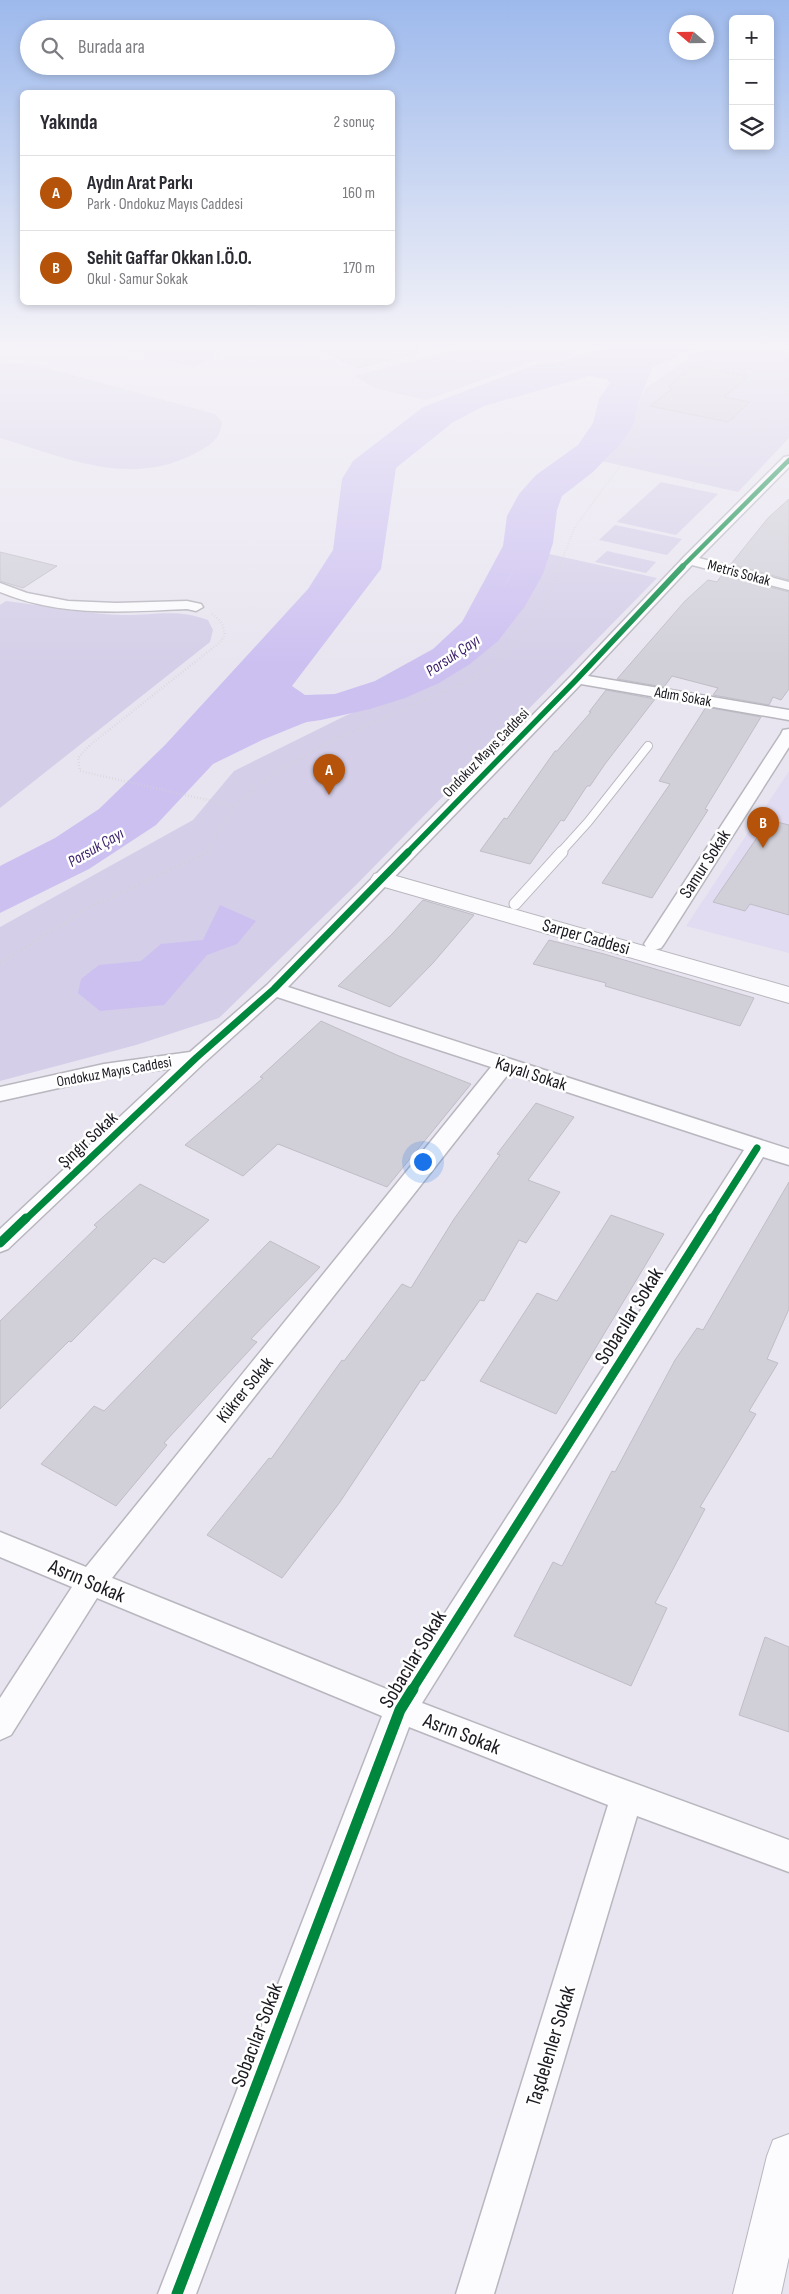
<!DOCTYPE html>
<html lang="tr">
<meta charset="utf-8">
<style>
:root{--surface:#fff;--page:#f2f2f3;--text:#2b2b33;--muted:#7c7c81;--line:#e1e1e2;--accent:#b45309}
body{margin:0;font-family:"Sofia Sans Condensed",sans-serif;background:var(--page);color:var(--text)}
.controls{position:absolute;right:15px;top:15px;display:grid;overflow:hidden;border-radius:8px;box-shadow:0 2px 8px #0003}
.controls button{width:45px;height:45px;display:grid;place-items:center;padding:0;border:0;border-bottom:1px solid var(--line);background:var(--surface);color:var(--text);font:25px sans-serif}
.compass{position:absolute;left:669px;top:15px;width:45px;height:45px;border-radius:50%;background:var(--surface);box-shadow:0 2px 8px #0003;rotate:290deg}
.you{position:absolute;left:422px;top:1161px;width:18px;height:18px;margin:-12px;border:4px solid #fff;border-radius:50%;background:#1a73e8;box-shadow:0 0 0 8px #1a73e833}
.badge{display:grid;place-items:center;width:32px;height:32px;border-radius:50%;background:var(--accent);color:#fff;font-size:16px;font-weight:700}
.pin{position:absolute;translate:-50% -41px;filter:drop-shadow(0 1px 2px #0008)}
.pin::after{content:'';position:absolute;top:26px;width:18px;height:15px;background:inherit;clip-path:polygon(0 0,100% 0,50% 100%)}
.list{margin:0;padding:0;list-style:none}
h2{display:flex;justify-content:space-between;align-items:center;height:65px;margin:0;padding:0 20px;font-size:21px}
h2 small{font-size:16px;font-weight:400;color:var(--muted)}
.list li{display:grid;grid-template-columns:32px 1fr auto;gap:15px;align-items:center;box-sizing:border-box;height:75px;padding:0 20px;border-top:1px solid var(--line)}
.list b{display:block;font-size:19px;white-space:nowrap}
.list p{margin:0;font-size:16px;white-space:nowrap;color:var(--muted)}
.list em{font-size:16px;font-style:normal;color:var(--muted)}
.icon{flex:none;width:28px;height:28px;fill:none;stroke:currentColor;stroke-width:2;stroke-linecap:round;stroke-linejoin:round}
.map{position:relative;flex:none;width:789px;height:2294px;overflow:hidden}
.search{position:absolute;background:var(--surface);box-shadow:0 2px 8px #0003;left:20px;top:20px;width:375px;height:55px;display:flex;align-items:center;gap:12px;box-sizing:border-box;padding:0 18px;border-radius:28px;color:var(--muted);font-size:19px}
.panel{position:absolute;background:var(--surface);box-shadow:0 2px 8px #0003;left:20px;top:90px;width:375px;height:215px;border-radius:8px}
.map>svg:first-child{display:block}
.built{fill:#e1dcf1}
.green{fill:#d4cee8}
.water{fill:#ccc0f1;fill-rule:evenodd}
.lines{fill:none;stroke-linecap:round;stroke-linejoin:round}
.river{fill:#ccc0f1;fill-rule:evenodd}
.building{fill:#d1cfd8;stroke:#c0bdc6}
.service-far1-casing{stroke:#b8b6be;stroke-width:10}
.service-casing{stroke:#b8b6be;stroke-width:13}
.minor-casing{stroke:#b8b6be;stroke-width:3}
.secondary-casing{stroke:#b8b6be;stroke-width:2}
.path-far2{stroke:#d2d1d4;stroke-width:2;stroke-dasharray:0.5 2;stroke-linecap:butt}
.path-far1{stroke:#d2d1d4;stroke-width:2.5;stroke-dasharray:0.5 2.5;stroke-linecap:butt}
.path{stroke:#d2d1d4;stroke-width:3;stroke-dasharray:1 4;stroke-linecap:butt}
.service-far1{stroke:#fcfbfd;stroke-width:8}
.service{stroke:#fcfbfd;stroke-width:11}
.minor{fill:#fcfbfd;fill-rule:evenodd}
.secondary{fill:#fcfbfd;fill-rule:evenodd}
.cycleway-far4-casing{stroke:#fff;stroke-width:6}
.cycleway-far3-casing{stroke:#fff;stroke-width:8}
.cycleway-far2-casing{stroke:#fff;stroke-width:10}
.cycleway-far1-casing{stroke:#fff;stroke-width:12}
.cycleway-casing{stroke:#fff;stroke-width:14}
.cycleway-far4{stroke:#00873e;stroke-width:4.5}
.cycleway-far3{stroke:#00873e;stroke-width:5.5}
.cycleway-far2{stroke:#00873e;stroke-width:7}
.cycleway-far1{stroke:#00873e;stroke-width:9}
.cycleway{stroke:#00873e;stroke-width:11}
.labels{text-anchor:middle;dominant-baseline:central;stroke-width:5;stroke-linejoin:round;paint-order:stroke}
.far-street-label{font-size:15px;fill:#1b1a21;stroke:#fff}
.far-water-label{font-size:16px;font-style:italic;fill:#3c216c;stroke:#fff}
.street-label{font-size:18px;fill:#1b1a21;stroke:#fff}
.near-street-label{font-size:21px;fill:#1b1a21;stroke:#fff}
</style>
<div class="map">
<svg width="789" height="2294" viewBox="0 0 789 2294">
<rect width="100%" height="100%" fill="#e8e5f0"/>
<polygon class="built" points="789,771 789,953 686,926"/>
<g class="green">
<polygon points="90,344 238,344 194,367"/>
<polygon points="476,344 605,344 552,360 537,360 426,400 375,388 354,376"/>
<polygon points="723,344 789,344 789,438 738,492 601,461 625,429 646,388 697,353"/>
<path d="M12,363L39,366L215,414L222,422C220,441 209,446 194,454C128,488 65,457 0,438V364Z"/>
<polygon points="661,482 718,494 676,535 617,522"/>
<polygon points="615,525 682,539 667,555 599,540"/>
<polygon points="607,551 656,562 646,573 595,562"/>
<polygon points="545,553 657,578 356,885 219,1018 136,1045 0,1081 0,927 193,820 234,771 345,716 449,673 511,616"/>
<path d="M6,601C42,605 85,614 121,615C154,616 175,608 208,620L213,630L210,642L0,808V605Z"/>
</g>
<g class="water">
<path d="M617,344H705L651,368L629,388L617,407L615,426L599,446L543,488L529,510L525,547L487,620L464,646L420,676L262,740L213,764L156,825L89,869L0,913V866L55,838L99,809L165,745L308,589L333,550L342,479L353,461L423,407L540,363H554ZM589,376L607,379L610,383L599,399L593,423L578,445L536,475L519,494L507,516L503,546L462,622L433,649L375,681L335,694L305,695L292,686L381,569L396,468L452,423L484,406Z"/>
<polygon points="220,905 256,921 237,944 207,955 164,1005 100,1011 78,993 81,979 99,965 141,961 161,944 203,940"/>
</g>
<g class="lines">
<path class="river" d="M643,347L652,350L656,355L655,361L638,404L634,423L623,441L593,472L562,496L557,510L553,543L543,574L525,606L498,641L470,664L439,683L405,698L370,709L321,720L286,725L273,722L268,714L273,706C298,700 323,699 348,693C415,676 479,637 511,574C517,562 522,548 524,534C526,522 525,509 531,497C546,469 584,458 603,430C608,423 608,414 611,405C615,395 621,385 625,374C629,366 629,357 634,350Z"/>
</g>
<g class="building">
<polygon points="309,344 418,344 419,352 358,368"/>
<polygon points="693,366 748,376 724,397 750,402 728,422 650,406 673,388 668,387"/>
<polygon points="789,499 789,580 731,564 768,518"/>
<polygon points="0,552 57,566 23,588 0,581"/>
<polygon points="722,575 789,592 789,689 781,700 773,697 769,705 713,695 718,688 672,676 664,687 617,679 685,601 708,580 717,582"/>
<polygon points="606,690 655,699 605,764 590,786 587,786 564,821 561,820 530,864 480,851 504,818 507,819 555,751 557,751 591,712 589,712"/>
<polygon points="706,707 761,717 705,809 708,810 652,898 602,883 670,784 659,781"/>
<polygon points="769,820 789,825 789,915 750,904 745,911 713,902"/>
<polygon points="423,900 474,915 433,963 390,1007 338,986 392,934"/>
<polygon points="549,940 604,954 754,998 740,1026 605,986 606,983 533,964"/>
<polygon points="321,1021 399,1056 471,1084 387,1187 278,1144 243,1176 185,1145 263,1078 260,1077"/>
<polygon points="536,1103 574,1117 528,1180 560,1192 526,1243 519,1240 484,1301 480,1300 424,1381 421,1380 340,1502 282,1578 207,1535 269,1458 271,1459 342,1360 344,1361 402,1284 411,1288 454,1219 500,1155 497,1154"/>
<polygon points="789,1182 789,1309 767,1359 778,1363 749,1411 756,1414 700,1507 705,1509 655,1603 667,1608 631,1686 514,1636 553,1562 562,1566 612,1471 615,1472 675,1360 697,1328 703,1330"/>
<polygon points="140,1184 209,1220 164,1263 154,1258 71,1342 69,1341 0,1409 0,1321 97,1227 94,1225"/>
<polygon points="611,1215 664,1234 556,1414 480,1381 537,1293 557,1301"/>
<polygon points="270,1241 320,1267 251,1339 257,1342 164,1443 167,1445 116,1506 41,1464 94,1406 104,1411"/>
<polygon points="765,1637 789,1647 789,1732 739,1715"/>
</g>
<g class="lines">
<defs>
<polyline id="service-far1" points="560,853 588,822 648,746"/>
<polyline id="service" points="515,904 562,852"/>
<g id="minor">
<path d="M789,456V467L699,558L789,582V590L692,565L588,676L789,710V720L581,684L288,987L789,1149V1165L763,1157L422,1703L590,1767L789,1840V1872L637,1816L494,2294H456L608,1805L409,1727L196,2294H158L382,1716L97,1598L11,1735L0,1740V1698L72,1587L0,1557V1532L86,1567L491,1067L277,997L204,1063L8,1249L0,1252V1229L172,1068L104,1078L0,1101V1087L104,1064L190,1052L267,985L571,676L684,557L784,457ZM509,1073L744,1150L394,1692L112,1578Z"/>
<path d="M0,583L27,593L68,601L116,603L187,601L201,604L203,607L196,611L187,609C123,612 60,617 0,592Z"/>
<polygon points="789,729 789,747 664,944 661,948 654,950 647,948 644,944 781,734 783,730"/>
</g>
<g id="secondary">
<polygon points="382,872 789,987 789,1003 374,884 371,879 374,874"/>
<polygon points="789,2134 789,2257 781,2294 733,2294 767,2156 773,2140"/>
</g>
</defs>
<use href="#service-far1" class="service-far1-casing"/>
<use href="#service" class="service-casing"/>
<use href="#minor" class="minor-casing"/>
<use href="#secondary" class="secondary-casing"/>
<g class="path-far2">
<polyline points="0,350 18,344"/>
<path d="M501,353C472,374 447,391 411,380L407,373L415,368Z"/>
<polyline points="501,353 536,344"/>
<polyline points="565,358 589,344"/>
<polyline points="632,450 716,465 789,396"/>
<polyline points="693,486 716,465"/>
<polyline points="559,567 575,527 634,447 640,403 649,389 676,367 696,356 734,344"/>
</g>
<g class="path-far1">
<path d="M212,614C220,619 224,626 225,635L219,643L90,745L78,758L80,771L234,806"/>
<polyline points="208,853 234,806 269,777 327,743 464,683 490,668 542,612 560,566"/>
</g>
<polyline class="path" points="0,963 90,907 208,852"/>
<use href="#service-far1" class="service-far1"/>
<use href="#service" class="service"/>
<use href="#minor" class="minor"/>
<use href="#secondary" class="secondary"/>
<defs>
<polyline id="cycleway-far4" points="682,567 789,460"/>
<polyline id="cycleway-far3" points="407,853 577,679 683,566"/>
<g id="cycleway-far2">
<polyline points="25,1220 196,1058 274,989 408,852"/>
<polyline points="711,1220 757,1148"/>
</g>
<g id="cycleway-far1">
<polyline points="0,1243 26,1218"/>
<polyline points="412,1690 712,1218"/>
</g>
<polyline id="cycleway" points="177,2294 400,1710 413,1689"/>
</defs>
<use href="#cycleway-far4" class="cycleway-far4-casing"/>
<use href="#cycleway-far3" class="cycleway-far3-casing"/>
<use href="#cycleway-far2" class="cycleway-far2-casing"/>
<use href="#cycleway-far1" class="cycleway-far1-casing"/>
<use href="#cycleway" class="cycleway-casing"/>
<use href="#cycleway-far4" class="cycleway-far4"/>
<use href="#cycleway-far3" class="cycleway-far3"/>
<use href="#cycleway-far2" class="cycleway-far2"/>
<use href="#cycleway-far1" class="cycleway-far1"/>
<use href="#cycleway" class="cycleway"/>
</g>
<linearGradient id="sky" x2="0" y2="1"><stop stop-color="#9db9ec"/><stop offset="0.52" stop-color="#f5f3f8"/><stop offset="1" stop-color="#f5f3f8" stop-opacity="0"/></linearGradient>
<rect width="789" height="665" fill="url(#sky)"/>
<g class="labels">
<g class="far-street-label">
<text transform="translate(739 573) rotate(15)">Metris Sokak</text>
<text transform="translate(683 697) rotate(10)">Adım Sokak</text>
<text transform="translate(486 753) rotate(-46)">Ondokuz Mayıs Caddesi</text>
<text transform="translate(114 1072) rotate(-10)">Ondokuz Mayıs Caddesi</text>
</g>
<g class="far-water-label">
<text transform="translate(453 656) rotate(-34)">Porsuk Çayı</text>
<text transform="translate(96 848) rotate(-30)">Porsuk Çayı</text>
</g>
<g class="street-label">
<text transform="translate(705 864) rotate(-57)">Samur Sokak</text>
<text transform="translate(586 937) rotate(16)">Sarper Caddesi</text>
<text transform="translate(531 1074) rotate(18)">Kayalı Sokak</text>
<text transform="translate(88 1140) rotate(-43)">Şıngır Sokak</text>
<text transform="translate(245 1390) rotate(-51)">Kükrer Sokak</text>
</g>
<g class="near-street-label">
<text transform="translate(629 1316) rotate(-58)">Sobacılar Sokak</text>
<text transform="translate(87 1581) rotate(23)">Asrın Sokak</text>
<text transform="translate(413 1659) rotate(-59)">Sobacılar Sokak</text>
<text transform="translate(462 1734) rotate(21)">Asrın Sokak</text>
<text transform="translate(257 2035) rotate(-69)">Sobacılar Sokak</text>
<text transform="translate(551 2046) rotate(-73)">Taşdelenler Sokak</text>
</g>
</g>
</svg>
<div class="controls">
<button>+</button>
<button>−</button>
<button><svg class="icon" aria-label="layers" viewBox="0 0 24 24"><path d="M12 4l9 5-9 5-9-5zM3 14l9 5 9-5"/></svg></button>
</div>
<svg class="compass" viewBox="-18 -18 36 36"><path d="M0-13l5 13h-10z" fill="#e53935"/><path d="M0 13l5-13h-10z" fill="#7c7c81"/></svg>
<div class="you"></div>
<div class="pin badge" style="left:329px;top:795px">A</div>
<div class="pin badge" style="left:763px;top:848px">B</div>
<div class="search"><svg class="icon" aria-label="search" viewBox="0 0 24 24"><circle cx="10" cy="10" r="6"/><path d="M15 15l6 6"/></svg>Burada ara</div>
<section class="panel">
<h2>Yakında<small>2 sonuç</small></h2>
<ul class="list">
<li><span class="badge">A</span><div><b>Aydın Arat Parkı</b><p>Park · Ondokuz Mayıs Caddesi</p></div><em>160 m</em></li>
<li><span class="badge">B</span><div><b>Sehit Gaffar Okkan I.Ö.O.</b><p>Okul · Samur Sokak</p></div><em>170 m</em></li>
</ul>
</section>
</div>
